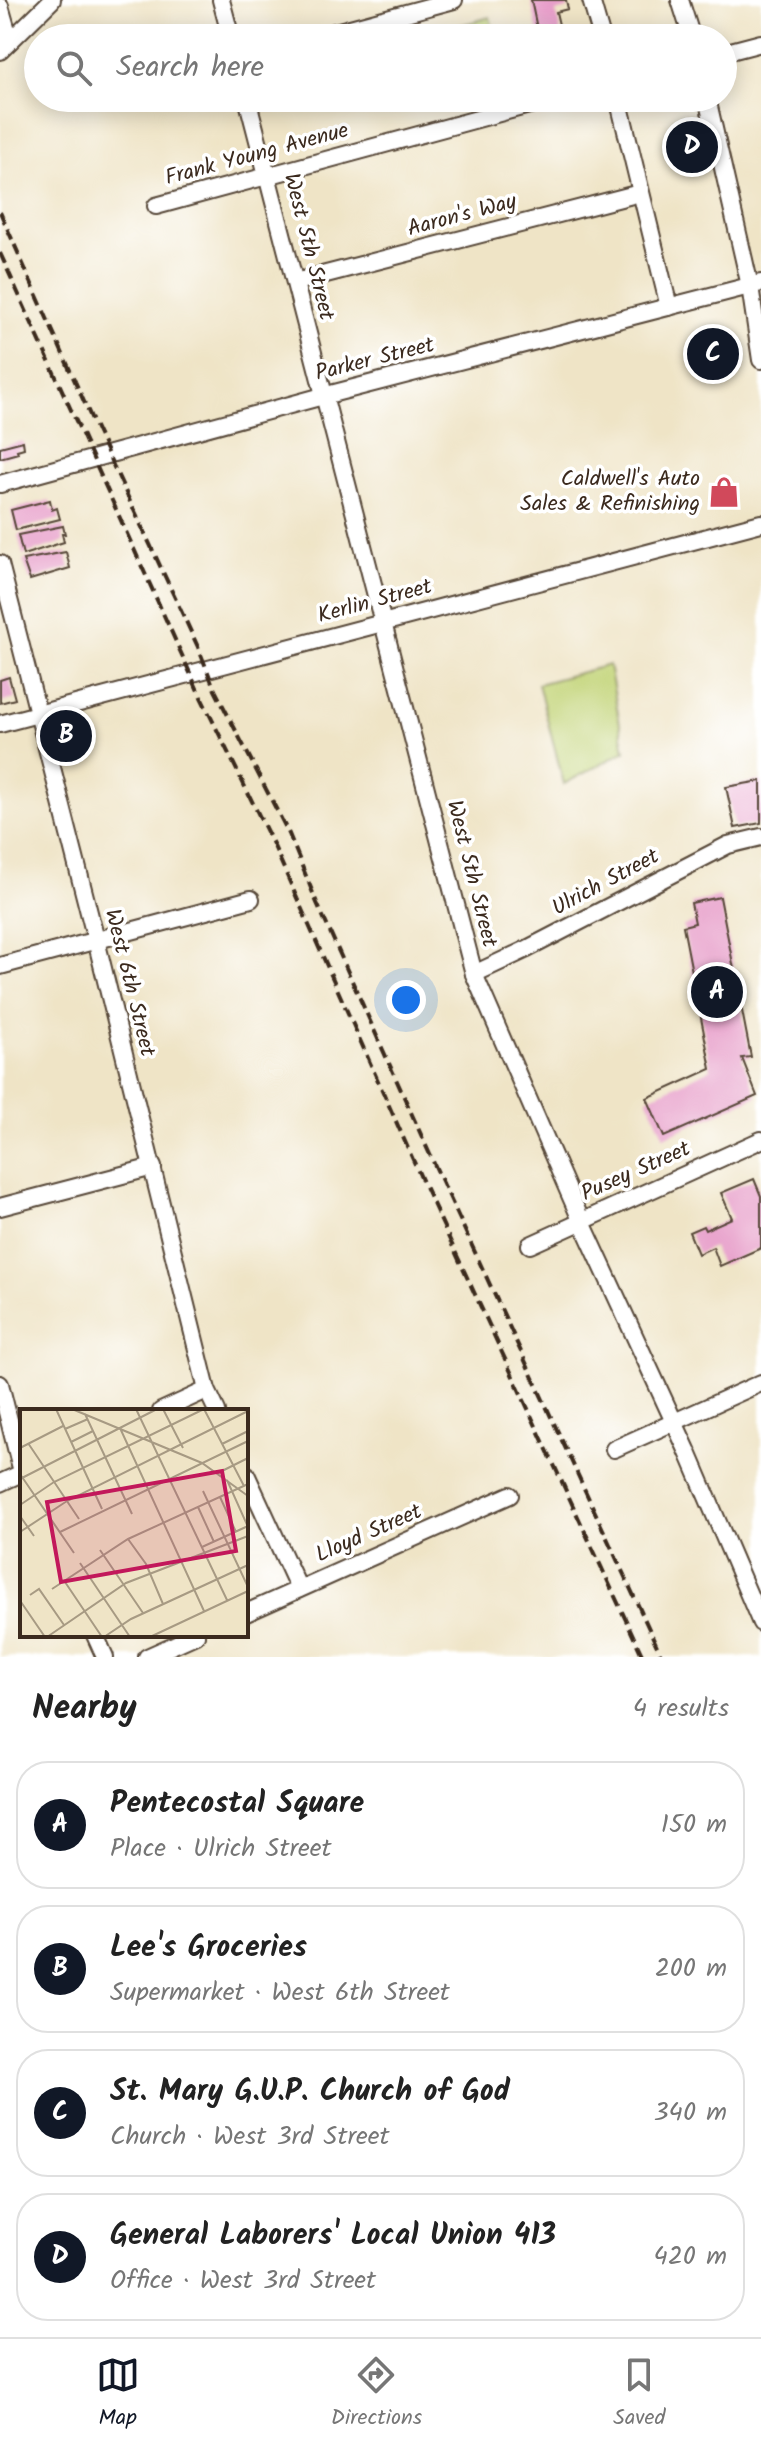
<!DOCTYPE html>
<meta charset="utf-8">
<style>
:root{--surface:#fff;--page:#f2f2f2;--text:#222;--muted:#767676;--line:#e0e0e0;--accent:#111827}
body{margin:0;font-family:Kalam,sans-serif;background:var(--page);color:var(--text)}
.you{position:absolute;left:406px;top:1000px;width:28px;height:28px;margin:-20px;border:6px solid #fff;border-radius:50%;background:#1a73e8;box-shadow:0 0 0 12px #1a73e833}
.badge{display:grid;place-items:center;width:52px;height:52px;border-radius:50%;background:var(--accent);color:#fff;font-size:26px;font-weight:700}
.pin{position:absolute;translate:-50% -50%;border:4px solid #fff;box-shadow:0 2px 8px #0006}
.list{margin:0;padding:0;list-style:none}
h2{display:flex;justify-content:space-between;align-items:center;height:104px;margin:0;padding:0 32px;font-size:34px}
h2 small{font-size:26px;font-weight:400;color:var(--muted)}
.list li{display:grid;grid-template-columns:52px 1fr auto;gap:24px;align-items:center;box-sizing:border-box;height:128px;margin:0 16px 16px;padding:0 16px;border:2px solid var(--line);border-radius:32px}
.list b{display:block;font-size:30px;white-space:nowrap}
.list p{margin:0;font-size:26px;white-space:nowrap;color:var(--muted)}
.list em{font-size:26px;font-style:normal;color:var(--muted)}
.icon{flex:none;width:44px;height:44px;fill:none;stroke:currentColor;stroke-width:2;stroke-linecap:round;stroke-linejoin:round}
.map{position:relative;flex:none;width:761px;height:1657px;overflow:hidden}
.search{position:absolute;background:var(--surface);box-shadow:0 4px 20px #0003;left:24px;right:24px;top:24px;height:88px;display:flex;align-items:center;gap:20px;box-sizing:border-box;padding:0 28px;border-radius:44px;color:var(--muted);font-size:30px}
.sheet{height:680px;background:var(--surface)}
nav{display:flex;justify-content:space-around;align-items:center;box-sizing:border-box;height:112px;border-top:2px solid var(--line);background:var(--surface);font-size:22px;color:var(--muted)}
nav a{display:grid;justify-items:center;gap:4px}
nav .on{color:var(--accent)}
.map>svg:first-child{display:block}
.green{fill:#c1d375;stroke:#7e7e4a;stroke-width:2}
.building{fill:#e79ec9}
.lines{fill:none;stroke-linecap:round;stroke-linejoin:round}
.street-casing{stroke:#564637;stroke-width:20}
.street{stroke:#fff;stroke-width:16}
.rail{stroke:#3b2a1e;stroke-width:4;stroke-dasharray:12 6;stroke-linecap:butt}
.labels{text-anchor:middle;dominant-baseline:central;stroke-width:7;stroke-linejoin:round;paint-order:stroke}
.street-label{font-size:22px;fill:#3b2a1e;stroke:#fff}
.poi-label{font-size:22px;fill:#3b2a1e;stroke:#fff;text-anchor:end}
.inset-road{fill:none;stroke:#a79a83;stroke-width:2}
.view{fill:#c2185b;fill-opacity:0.15;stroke:#c2185b;stroke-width:4}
.inset-edge{fill:none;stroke:#3b2a1e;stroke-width:4}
</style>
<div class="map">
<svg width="761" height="1657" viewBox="0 0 761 1657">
<rect width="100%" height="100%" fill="#fff"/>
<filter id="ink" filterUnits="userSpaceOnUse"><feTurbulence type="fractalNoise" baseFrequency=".0125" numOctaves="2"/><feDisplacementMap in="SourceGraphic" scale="16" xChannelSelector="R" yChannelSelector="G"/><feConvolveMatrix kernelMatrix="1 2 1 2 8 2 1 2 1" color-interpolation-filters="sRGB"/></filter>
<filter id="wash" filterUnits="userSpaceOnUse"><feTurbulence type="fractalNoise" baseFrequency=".006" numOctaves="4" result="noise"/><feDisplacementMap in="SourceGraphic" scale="32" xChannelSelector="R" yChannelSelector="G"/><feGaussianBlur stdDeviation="1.8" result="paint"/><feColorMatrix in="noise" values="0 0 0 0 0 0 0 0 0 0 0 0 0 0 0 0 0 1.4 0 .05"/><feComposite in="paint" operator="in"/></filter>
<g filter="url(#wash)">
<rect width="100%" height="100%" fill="#efe4c6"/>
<g class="green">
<polygon points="490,17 496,38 449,38 447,29"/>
<polygon points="609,665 625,751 564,784 538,684"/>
</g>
<g id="blocks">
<g class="building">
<polygon points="531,0 566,0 568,9 556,12 562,38 539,38"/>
<polygon points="23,441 24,448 17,450 18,453 0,458 0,447"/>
<polygon points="50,500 52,510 57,508 60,519 16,530 11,510"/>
<polygon points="63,526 65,534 62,534 64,542 23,555 18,535"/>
<polygon points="66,552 70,568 30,580 23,560"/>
<polygon points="9,677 15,699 0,703 0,680"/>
<polygon points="761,781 761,823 735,828 726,787"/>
<polygon points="720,897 751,1057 742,1058 757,1096 664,1137 647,1098 711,1069 683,926 695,923 691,903"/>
<polygon points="754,1179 761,1196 761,1248 720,1266 713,1247 698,1254 689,1232 703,1226 705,1230 732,1218 721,1193"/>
</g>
</g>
</g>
<g filter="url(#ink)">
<use href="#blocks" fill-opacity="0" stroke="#564637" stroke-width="2"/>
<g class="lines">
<defs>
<g id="street">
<polyline points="221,0 231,38"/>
<polyline points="591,0 602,38"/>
<polyline points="680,0 692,38"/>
<polyline points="0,6 10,41"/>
<polyline points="313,38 454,0"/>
<polyline points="0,51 52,0"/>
<polyline points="723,53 761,43"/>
<polyline points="247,98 474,974 581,1220 687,1450 761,1623"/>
<polyline points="618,98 669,307"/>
<polyline points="707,98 750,286 761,360"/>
<polyline points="156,206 555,98"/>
<polyline points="295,282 640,193"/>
<polyline points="0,484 323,396 761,283"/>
<polyline points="0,564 96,940 207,1390 217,1411"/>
<polyline points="0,724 761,523"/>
<polyline points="0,966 251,899"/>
<polyline points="474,974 525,950 728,845 761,837"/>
<polyline points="0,1207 153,1167"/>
<polyline points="530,1245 761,1140"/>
<polyline points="0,1384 22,1472"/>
<polyline points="161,1411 207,1390"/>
<polyline points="614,1449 761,1383"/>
<polyline points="246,1474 299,1589"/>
<polyline points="0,1483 22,1473"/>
<polyline points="246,1613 510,1495"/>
<polyline points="95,1635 105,1657"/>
<polyline points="147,1657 196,1635"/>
</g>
</defs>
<use href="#street" class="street-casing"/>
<use href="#street" class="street"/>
<g class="rail">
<polyline points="0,212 97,431 198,647 215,690 289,834 317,903 436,1168 662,1657"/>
<polyline points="0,253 200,695 273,844 422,1180 643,1657"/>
</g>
</g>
</g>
<defs>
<symbol id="shop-bare" viewBox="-9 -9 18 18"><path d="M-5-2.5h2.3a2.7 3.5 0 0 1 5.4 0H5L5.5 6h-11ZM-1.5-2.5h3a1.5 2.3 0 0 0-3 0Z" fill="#d1495b" stroke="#fff" stroke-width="2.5" paint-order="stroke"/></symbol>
</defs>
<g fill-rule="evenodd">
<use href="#shop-bare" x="702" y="470" width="44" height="44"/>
</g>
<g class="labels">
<g class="street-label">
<text transform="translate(257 155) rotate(-15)">Frank Young Avenue</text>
<text transform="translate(462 216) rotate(-15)">Aaron's Way</text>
<text transform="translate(308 247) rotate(76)">West 5th Street</text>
<text transform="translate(375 360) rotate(-14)">Parker Street</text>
<text transform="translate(375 602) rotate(-15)">Kerlin Street</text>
<text transform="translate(471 874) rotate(76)">West 5th Street</text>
<text transform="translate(606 883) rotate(-28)">Ulrich Street</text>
<text transform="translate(129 983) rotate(76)">West 6th Street</text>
<text transform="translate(636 1172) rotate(-24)">Pusey Street</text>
<text transform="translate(369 1534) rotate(-24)">Lloyd Street</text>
</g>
<g class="poi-label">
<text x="700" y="479">Caldwell's Auto<tspan x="700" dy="25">Sales &amp; Refinishing</tspan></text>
</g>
</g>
<g transform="translate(20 1409)">
<rect width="228" height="228" fill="#efe4c6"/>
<path class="inset-road" d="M36,0L82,100M52,0L182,54L228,87M116,0L207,191M143,0L163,39M184,0L224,77M65,5L112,105M100,19L184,202M45,20L68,10M51,33L73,22M8,34L59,110M202,35L228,22M0,39L43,17M198,64L228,49M0,65L54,144M0,70L137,0M207,71L228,118M183,82L228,178M200,88L216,123M0,96L34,73L184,0M178,98L194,133M0,107L14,127M0,123L47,92L228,2M40,123L228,32M108,130L126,155L143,195M182,138L228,117M80,141L123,204M60,154L110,228M45,173L82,228M32,180L108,130L228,75M10,186L19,180L44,216M1,193L25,228M27,228L106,174L228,127M84,228L111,210L228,156M130,228L228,182"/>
<path class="view" d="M202,62L216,142L41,173L27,93Z"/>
<rect width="228" height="228" class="inset-edge"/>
</g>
</svg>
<div class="you"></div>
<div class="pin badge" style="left:717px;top:992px">A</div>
<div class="pin badge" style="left:66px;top:736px">B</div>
<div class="pin badge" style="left:713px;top:354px">C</div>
<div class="pin badge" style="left:692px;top:147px">D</div>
<div class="search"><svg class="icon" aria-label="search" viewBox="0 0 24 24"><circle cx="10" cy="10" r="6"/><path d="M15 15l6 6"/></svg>Search here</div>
</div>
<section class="sheet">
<h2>Nearby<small>4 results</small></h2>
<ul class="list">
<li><span class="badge">A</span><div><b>Pentecostal Square</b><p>Place · Ulrich Street</p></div><em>150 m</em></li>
<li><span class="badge">B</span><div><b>Lee's Groceries</b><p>Supermarket · West 6th Street</p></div><em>200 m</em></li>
<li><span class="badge">C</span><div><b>St. Mary G.U.P. Church of God</b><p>Church · West 3rd Street</p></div><em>340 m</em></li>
<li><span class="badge">D</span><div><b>General Laborers' Local Union 413</b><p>Office · West 3rd Street</p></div><em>420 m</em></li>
</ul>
</section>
<nav>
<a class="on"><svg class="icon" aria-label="map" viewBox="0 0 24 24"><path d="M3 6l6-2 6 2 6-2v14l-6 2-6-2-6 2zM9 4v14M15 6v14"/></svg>Map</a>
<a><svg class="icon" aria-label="directions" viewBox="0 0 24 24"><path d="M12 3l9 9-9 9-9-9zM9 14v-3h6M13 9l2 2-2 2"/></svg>Directions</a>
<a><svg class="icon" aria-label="saved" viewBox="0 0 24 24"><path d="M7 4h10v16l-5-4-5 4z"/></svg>Saved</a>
</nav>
